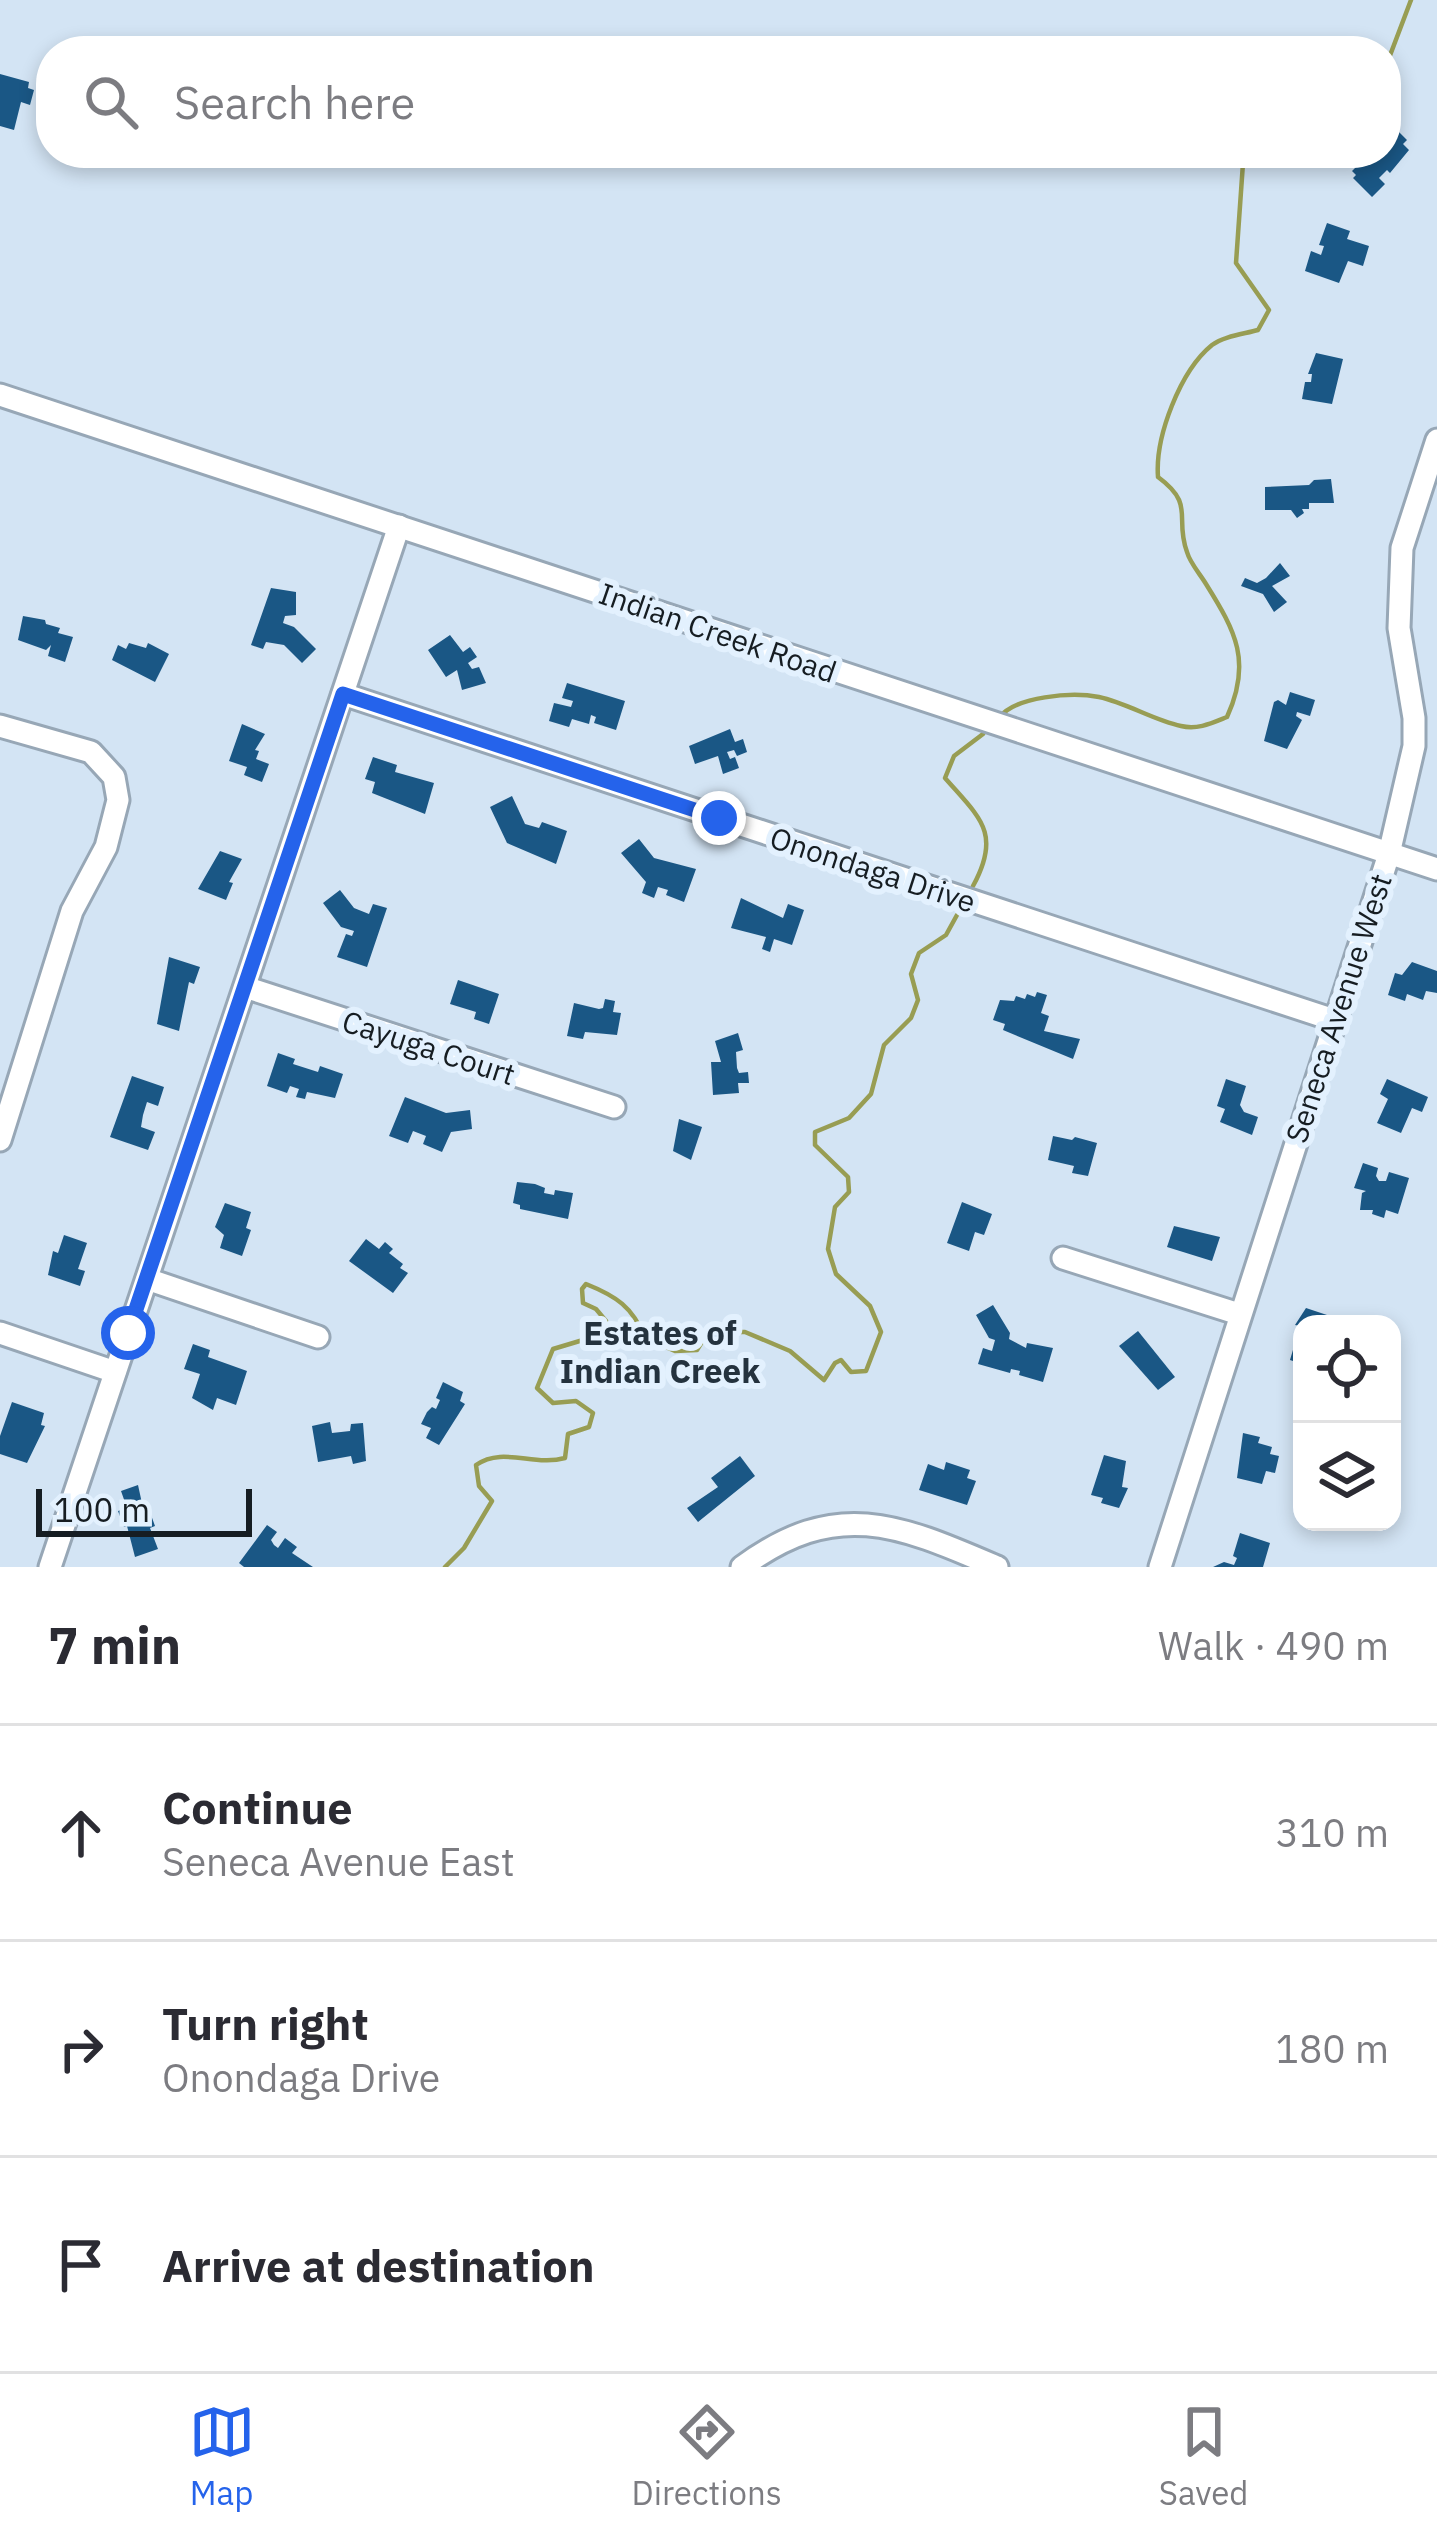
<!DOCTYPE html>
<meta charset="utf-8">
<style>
:root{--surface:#fff;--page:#f2f2f3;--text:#2b2b33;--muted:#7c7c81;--line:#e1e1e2;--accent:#2563eb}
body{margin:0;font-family:"IBM Plex Sans",sans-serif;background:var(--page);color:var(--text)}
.controls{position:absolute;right:36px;bottom:36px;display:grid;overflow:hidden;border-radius:24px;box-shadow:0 6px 18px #0003}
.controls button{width:108px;height:108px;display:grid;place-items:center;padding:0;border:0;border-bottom:3px solid var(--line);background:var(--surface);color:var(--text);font:60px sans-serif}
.scale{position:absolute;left:36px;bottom:30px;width:216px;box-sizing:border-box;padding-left:12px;border:6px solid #161d22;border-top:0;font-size:33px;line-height:42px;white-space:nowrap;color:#161d22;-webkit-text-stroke:9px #e3f1fe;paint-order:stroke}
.stop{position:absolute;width:36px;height:36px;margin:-27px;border:9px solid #2563eb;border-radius:50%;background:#fff}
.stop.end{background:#2563eb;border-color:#fff;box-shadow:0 3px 12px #0008}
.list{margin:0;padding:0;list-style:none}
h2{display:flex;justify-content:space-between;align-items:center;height:156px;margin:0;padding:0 48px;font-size:51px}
h2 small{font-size:39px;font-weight:400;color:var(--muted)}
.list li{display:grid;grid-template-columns:78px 1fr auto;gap:36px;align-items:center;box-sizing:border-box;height:216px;padding:0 48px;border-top:3px solid var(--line)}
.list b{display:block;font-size:45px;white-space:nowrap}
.list p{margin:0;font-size:39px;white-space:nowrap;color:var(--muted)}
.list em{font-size:39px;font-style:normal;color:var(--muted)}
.icon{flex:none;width:66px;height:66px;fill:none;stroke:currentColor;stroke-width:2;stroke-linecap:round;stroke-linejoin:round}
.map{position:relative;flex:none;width:1437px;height:1567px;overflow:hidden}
.search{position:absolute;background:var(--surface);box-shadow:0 6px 18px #0003;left:36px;right:36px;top:36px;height:132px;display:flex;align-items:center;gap:30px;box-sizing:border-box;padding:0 42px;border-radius:48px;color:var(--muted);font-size:45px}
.sheet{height:804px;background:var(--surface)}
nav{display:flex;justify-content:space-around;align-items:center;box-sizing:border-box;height:168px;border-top:3px solid var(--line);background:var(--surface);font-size:33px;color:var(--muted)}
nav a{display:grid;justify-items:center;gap:6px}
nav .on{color:var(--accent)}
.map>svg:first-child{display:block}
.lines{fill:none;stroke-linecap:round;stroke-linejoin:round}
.stream{stroke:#989d53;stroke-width:4.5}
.building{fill:#1a5785}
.minor-casing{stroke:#97a7b6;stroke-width:27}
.minor{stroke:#fff;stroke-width:21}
.route{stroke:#2563eb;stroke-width:15}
.labels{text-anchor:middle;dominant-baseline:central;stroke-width:12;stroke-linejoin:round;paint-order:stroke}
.street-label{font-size:30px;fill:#161d22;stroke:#e3f1fe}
.neighbourhood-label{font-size:33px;font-weight:bold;fill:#24323e;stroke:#e3f1fe}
</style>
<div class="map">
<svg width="1437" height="1567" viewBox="0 0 1437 1567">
<rect width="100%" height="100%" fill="#d3e4f4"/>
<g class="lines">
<g class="stream">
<polyline points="1386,66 1411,0"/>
<path d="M999,718C1015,696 1072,692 1099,697C1127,703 1153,720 1181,726C1198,730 1212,723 1227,717C1252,662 1236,632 1206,584C1200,574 1190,563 1187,552C1174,517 1196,505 1158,477C1155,437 1180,371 1212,345C1224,336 1244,334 1258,330L1269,310L1236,263L1243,163L1250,153"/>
<path d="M973,886C1002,833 980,818 945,778L954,756L983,734"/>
<path d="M445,1567L464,1548L492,1501L479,1486L476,1465C503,1446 534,1467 565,1458L568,1434L589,1427L593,1413L576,1401L553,1403L537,1388L553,1349L593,1337L606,1321L596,1309L583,1303L582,1289L586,1284C616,1296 633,1307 645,1338L675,1351L697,1350L708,1332H745L790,1351L824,1380L835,1363L841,1360L851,1372L866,1371L881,1332L870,1306L836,1274L828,1249L835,1207L849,1192L848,1177L815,1145V1132L849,1118L871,1094L884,1045L911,1018L918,1000L911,974L919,953L946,935L957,915"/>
</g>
</g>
<g class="building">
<polygon points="0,74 29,82 28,88 34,90 30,105 21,102 14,130 0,126"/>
<polygon points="1392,125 1407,140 1403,144 1409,150 1390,173 1387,170 1379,178 1385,184 1372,197 1353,178 1356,175 1352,171 1363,160 1356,153 1386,153 1386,128"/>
<polygon points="1327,223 1350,231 1347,239 1369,246 1363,266 1348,261 1339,283 1305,271 1311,251 1321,255 1324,246 1319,245"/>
<polygon points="1316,353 1343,359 1332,404 1302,399 1305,382 1311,382 1312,374 1308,374"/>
<polygon points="1331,479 1334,503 1309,503 1309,509 1302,509 1304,513 1297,518 1291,510 1265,510 1265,487 1309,485 1314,480"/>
<polygon points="1280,563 1290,576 1272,586 1287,602 1274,612 1263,594 1241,586 1245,578 1257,583 1266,578"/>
<polygon points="271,588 296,592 296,615 285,616 283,623 294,627 316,649 302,663 284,645 266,642 263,649 251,645"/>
<polygon points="23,616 45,620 46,624 60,628 58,633 73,637 65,662 48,656 51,645 46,650 18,640"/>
<polygon points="450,635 463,652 470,647 477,657 468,663 472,669 479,667 486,683 462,690 457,670 446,677 428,650"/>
<polygon points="129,643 146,648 148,643 169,654 155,682 112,660 118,645 126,649"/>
<polygon points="567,683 625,701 616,730 594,723 596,717 591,715 589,724 572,719 569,727 549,721 554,703 571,707 573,701 562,698"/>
<polygon points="1290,692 1315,700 1310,716 1297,712 1296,716 1302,720 1287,749 1264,741 1274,702 1278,700 1286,705"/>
<polygon points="242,724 265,734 255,750 259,751 256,759 269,764 262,782 244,775 247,767 229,761"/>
<polygon points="730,729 735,742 743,739 747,752 737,756 734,750 727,752 730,759 735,757 739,768 723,774 718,756 695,764 689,746"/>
<polygon points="373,757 397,765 395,772 434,783 425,814 372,793 375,782 365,779"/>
<polygon points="512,796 525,824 539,828 542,822 567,831 556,864 507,843 490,807"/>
<polygon points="639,839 654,858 696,869 684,902 666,895 668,890 658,887 654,898 642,893 646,882 621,853"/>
<polygon points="220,851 242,859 229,882 233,883 226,900 198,889"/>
<polygon points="340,890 354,908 369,914 373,904 387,908 367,967 337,957 346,934 352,936 354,931 341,927 323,903"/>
<polygon points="741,898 783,918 788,904 804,910 792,945 774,939 770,952 762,949 766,937 731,928"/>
<polygon points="169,957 200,967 194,984 189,982 179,1031 157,1024"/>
<polygon points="1412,962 1437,971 1437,993 1426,991 1423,1000 1407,994 1405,1001 1388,995 1395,973 1402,975"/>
<polygon points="458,980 499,994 489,1024 474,1019 476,1012 450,1004"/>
<polygon points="1037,992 1047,995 1041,1013 1049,1016 1044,1031 1080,1039 1073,1059 1003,1030 1005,1024 993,1020 1000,1000 1014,1001 1016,996 1025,999 1027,994 1035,997"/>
<polygon points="605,999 615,1001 613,1012 621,1013 617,1035 585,1032 583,1039 567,1036 574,1003 599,1009 603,1008"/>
<polygon points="738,1033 743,1050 736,1052 737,1068 739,1073 748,1072 749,1083 738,1083 739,1093 713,1095 711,1062 721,1062 715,1041"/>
<polygon points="278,1053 295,1059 293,1064 318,1072 320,1066 343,1074 335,1098 307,1092 305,1099 296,1097 299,1089 290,1086 287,1093 267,1086"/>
<polygon points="132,1076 164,1087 158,1106 147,1102 143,1115 141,1127 155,1132 148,1150 110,1137"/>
<polygon points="1226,1079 1246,1086 1240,1105 1244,1112 1258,1117 1252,1135 1220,1122 1225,1109 1217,1106"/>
<polygon points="1387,1079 1428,1097 1422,1112 1412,1108 1401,1133 1377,1123 1388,1099 1380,1094"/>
<polygon points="405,1097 446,1113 470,1110 472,1129 451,1132 442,1152 423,1144 426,1136 413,1131 408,1143 389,1136"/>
<polygon points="679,1119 702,1127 691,1160 673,1151"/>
<polygon points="1053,1136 1072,1140 1075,1137 1097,1143 1088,1176 1072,1173 1074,1166 1048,1160"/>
<polygon points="1363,1163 1378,1168 1376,1176 1379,1181 1386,1181 1389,1172 1409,1178 1398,1214 1386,1210 1384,1218 1372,1214 1373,1210 1360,1210 1362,1193 1366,1191 1354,1188"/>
<polygon points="517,1182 535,1184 545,1188 544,1193 554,1195 555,1190 573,1193 568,1219 520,1209 520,1205 513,1203"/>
<polygon points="962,1202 992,1214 984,1235 975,1232 969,1251 947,1243"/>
<polygon points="225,1203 251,1212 246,1228 251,1230 242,1256 220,1248 224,1235 215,1227"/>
<polygon points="1174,1226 1220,1237 1212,1261 1167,1247"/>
<polygon points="64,1235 87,1243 78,1269 85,1271 80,1286 48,1275 53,1251 58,1253"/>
<polygon points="366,1239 379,1249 385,1242 393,1249 389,1253 403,1264 400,1268 408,1273 393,1293 349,1261"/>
<polygon points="993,1305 1010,1333 1009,1339 1026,1348 1027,1343 1053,1348 1043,1382 1019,1375 1020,1371 1011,1369 1010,1373 978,1364 983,1348 992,1351 995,1340 989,1338 976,1315"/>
<polygon points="1306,1308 1330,1316 1328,1324 1302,1324 1302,1364 1290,1360 1300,1326 1295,1325"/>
<polygon points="1138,1331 1175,1377 1158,1390 1119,1346"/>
<polygon points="193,1344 210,1350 208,1357 247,1371 236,1405 217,1398 213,1410 192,1398 200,1374 184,1369"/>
<polygon points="443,1382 463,1392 460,1401 465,1404 439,1445 426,1438 431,1428 421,1424 427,1412 432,1407 436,1409 440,1400 436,1398"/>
<polygon points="12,1402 44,1413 41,1425 45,1426 27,1463 0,1454 0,1436"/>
<polygon points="330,1422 332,1433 350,1431 351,1424 363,1423 366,1461 353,1464 351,1456 318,1462 312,1426"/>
<polygon points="1243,1433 1260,1437 1258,1443 1272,1447 1270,1454 1279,1456 1275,1473 1266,1471 1262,1484 1237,1478"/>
<polygon points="1104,1455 1126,1461 1122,1487 1128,1488 1119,1508 1101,1503 1103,1498 1091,1495"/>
<polygon points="740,1456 755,1476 698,1522 687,1508 718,1487 711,1478"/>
<polygon points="946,1462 970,1470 967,1478 976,1481 967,1505 919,1490 928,1464 944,1470"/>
<polygon points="138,1485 145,1517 151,1515 155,1526 150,1528 158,1549 135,1557 127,1526 124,1527 118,1511 127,1508 121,1491"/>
<polygon points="267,1525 277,1532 271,1540 274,1545 278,1548 285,1538 297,1547 292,1553 313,1567 244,1567 239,1563"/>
<polygon points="1240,1533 1270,1543 1263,1567 1213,1567 1224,1562 1234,1565 1237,1558 1233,1556"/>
</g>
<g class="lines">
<defs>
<g id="minor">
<polyline points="0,395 1437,869"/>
<polyline points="343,694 1334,1020"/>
<polyline points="0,726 91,752 114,777 118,800 106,847 72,911 0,1140"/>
<polyline points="245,987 614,1107"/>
<polyline points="1063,1258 1239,1314"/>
<polyline points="147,1279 318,1337"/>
<polyline points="0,1333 115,1372"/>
<polyline points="50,1567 399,526"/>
<path d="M742,1567C837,1497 899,1525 997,1567"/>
<polyline points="1160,1567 1389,854 1414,746 1414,718 1399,628 1402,548 1437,440"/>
</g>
</defs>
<use href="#minor" class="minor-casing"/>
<use href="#minor" class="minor"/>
</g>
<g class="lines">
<polyline class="route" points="128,1333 343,694 719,818"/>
</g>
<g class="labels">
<g class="street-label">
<text transform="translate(718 632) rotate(19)">Indian Creek Road</text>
<text transform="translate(873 869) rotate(18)">Onondaga Drive</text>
<text transform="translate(1338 1008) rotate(-72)">Seneca Avenue West</text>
<text transform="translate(429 1047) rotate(18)">Cayuga Court</text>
</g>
<g class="neighbourhood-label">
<text x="660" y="1332">Estates of<tspan x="660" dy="38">Indian Creek</tspan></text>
</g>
</g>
</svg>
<div class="controls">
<button><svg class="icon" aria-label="locate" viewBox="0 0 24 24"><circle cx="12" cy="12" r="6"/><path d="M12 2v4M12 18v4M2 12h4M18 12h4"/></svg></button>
<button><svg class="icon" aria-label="layers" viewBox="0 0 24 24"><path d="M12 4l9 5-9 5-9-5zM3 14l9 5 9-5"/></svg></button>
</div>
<div class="scale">100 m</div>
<div class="stop" style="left:128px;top:1333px"></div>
<div class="stop end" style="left:719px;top:818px"></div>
<div class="search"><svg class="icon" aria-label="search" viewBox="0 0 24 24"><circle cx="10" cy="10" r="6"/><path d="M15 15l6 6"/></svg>Search here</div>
</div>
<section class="sheet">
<h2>7 min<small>Walk · 490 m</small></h2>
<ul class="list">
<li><svg class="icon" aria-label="ahead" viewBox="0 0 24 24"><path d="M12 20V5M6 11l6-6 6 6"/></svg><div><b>Continue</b><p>Seneca Avenue East</p></div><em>310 m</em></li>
<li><svg class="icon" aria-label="right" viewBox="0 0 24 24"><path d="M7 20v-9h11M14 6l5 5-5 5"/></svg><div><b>Turn right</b><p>Onondaga Drive</p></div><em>180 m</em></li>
<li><svg class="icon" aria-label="arrive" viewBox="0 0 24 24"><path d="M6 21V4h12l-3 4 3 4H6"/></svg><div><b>Arrive at destination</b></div></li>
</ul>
</section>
<nav>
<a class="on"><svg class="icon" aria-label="map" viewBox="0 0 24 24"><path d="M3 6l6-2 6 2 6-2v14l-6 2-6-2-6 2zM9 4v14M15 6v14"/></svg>Map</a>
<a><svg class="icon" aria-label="directions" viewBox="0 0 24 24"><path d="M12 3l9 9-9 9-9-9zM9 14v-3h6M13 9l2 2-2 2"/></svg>Directions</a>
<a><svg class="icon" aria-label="saved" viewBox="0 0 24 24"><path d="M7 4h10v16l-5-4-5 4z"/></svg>Saved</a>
</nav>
